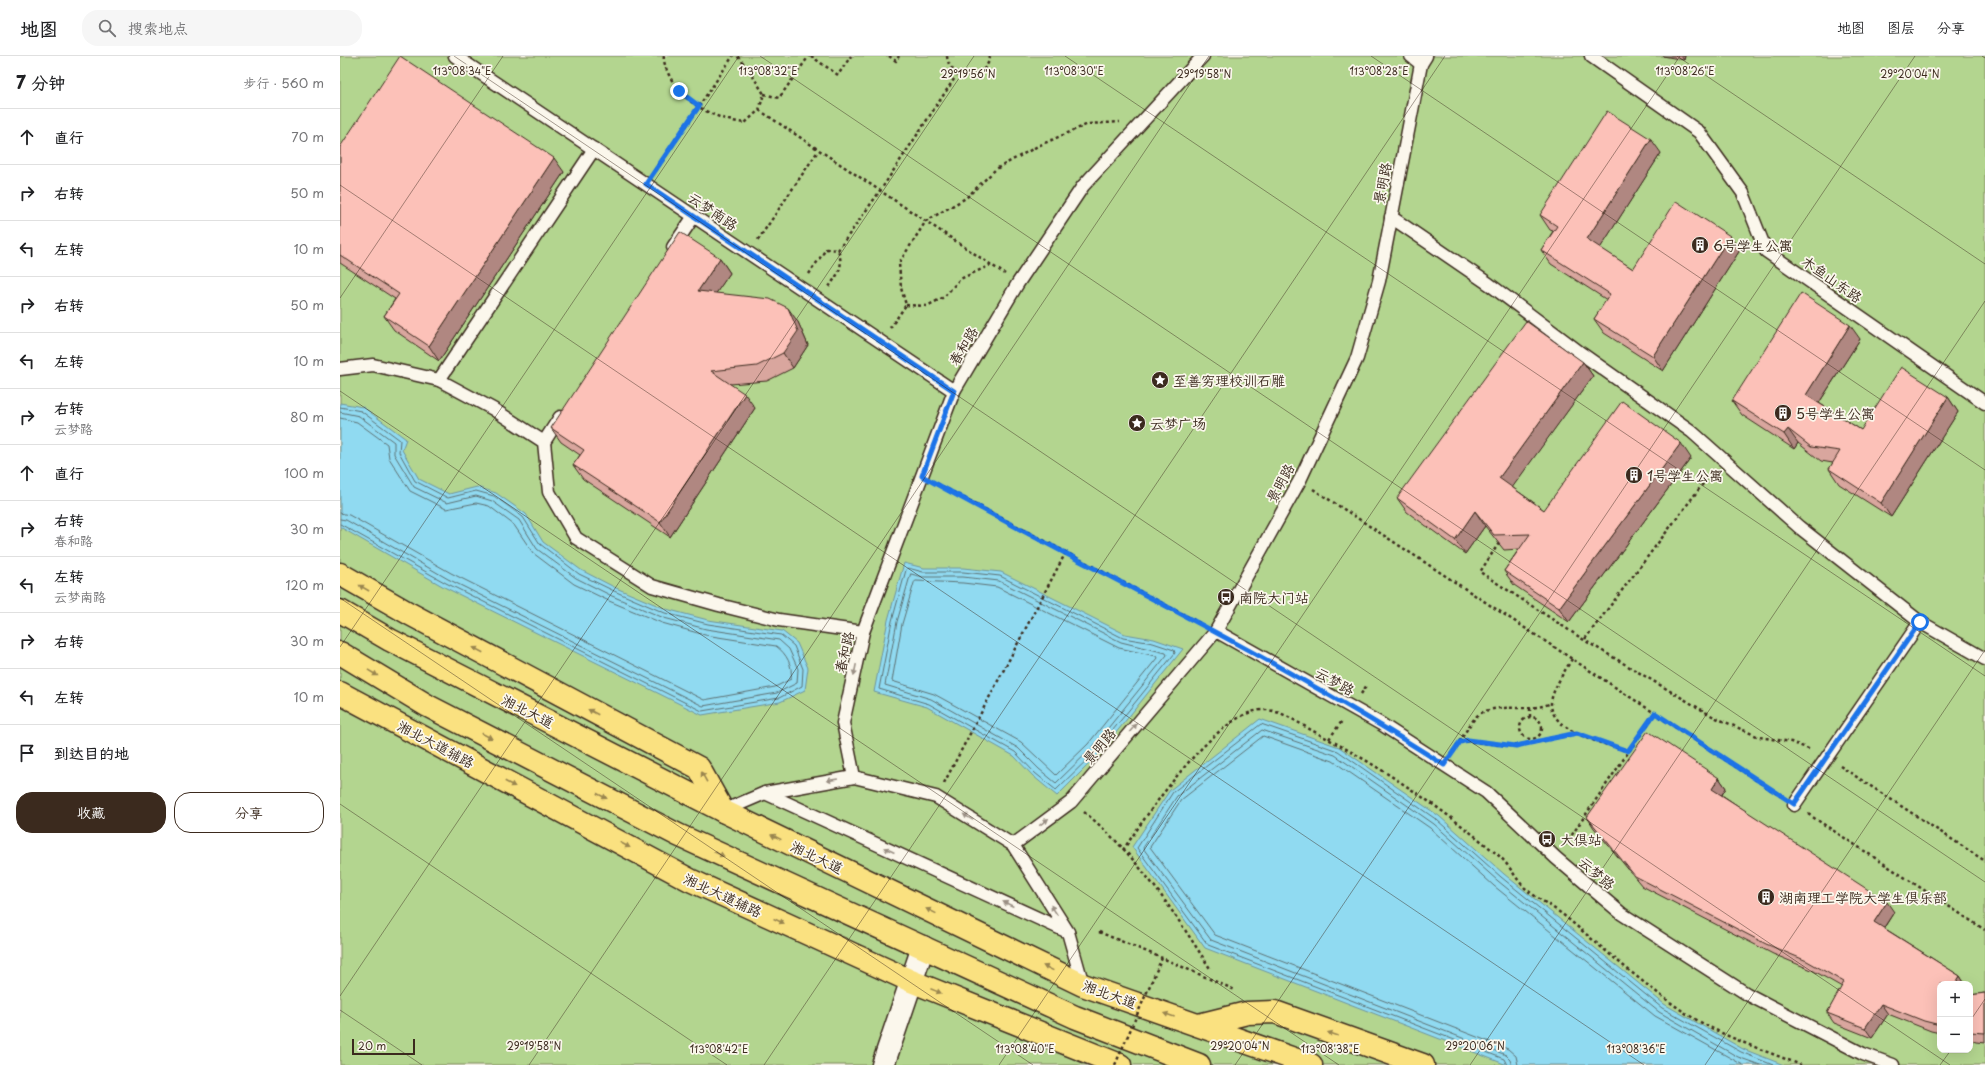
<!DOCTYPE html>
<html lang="zh">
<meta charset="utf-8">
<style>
:root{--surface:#fff;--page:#f6f6f6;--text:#202124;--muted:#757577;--line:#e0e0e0;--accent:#3b2a1e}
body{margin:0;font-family:"Playpen Sans","LXGW WenKai TC",sans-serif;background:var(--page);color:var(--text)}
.controls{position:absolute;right:12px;bottom:12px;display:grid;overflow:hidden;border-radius:8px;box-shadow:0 4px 16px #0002}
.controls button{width:36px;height:36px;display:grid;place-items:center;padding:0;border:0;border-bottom:1px solid var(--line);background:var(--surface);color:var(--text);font:20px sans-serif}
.scale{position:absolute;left:12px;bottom:10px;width:63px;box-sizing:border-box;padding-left:4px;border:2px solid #3b2a1e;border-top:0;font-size:11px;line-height:14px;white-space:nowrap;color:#3b2a1e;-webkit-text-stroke:3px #fbf7ec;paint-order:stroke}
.stop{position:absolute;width:12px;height:12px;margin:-9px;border:3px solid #1a73e8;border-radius:50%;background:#fff}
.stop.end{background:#1a73e8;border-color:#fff;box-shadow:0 1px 4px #0008}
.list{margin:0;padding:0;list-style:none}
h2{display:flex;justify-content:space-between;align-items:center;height:52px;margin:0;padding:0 16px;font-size:17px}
h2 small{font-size:13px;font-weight:400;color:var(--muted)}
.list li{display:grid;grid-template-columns:26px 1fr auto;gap:12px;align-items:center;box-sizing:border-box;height:56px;padding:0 16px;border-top:1px solid var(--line)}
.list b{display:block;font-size:15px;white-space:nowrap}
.list p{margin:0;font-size:13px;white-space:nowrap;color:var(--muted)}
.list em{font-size:13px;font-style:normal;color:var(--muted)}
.actions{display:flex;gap:8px;padding:12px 16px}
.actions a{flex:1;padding:9px 0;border:1px solid var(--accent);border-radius:16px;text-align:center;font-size:14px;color:var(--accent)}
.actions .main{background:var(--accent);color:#fff}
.icon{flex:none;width:22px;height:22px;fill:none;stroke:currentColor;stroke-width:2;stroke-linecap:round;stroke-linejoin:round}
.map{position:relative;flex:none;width:1645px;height:1009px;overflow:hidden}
header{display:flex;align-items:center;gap:24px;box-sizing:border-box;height:56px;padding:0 20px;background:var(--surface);border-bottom:1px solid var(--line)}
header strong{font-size:19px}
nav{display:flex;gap:22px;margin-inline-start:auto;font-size:14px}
.search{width:280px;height:36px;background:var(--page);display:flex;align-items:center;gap:10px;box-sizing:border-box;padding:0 14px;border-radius:16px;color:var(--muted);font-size:15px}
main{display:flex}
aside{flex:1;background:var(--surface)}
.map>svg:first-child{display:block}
.green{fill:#b3d58f;stroke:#778056;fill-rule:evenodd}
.water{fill:#90daf1;stroke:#6e949d}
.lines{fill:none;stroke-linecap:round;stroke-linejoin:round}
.shore{stroke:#5d7072;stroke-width:1}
.lane-casing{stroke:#3b2a1e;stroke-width:15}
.street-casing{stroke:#3b2a1e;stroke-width:25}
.primary-casing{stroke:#3b2a1e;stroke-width:25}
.highway-casing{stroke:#3b2a1e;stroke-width:25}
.path{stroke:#3b2a1e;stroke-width:2.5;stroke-dasharray:3 3;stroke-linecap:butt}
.lane{stroke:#fbf7ec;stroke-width:12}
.street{stroke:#fbf7ec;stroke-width:22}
.primary{stroke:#fae180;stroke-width:22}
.highway{stroke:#fae180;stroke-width:22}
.path-bridge{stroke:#3b2a1e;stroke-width:2.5;stroke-dasharray:3 3;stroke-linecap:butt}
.wall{fill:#d9a69e;stroke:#3b2a1e}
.shaded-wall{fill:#b08781;stroke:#3b2a1e}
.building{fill:#fcc1b8;stroke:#3b2a1e}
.oneway{fill:#9a864f}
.oneway2{fill:#9b9085}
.route{stroke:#1a73e8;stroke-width:5}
.ticks{fill:none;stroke:#3b2a1e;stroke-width:1;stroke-opacity:0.45}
.labels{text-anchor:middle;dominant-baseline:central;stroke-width:3.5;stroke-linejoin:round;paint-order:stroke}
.street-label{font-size:14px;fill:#3b2a1e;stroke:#fbf7ec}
.poi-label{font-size:14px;fill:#3b2a1e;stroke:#fbf7ec;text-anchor:start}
.ticks-label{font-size:10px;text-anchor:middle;fill:#3b2a1e;stroke:#fbf7ec;stroke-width:3.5;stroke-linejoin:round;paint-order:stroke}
</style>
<header>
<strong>地图</strong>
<div class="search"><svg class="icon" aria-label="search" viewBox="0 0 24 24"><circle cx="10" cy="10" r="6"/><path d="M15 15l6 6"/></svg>搜索地点</div>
<nav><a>地图</a><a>图层</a><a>分享</a></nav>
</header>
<main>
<aside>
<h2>7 分钟<small>步行 · 560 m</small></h2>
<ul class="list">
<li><svg class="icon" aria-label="ahead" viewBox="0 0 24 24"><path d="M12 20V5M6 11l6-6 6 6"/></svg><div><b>直行</b></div><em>70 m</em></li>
<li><svg class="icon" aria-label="right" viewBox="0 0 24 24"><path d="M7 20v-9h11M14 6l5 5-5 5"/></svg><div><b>右转</b></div><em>50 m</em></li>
<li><svg class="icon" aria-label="left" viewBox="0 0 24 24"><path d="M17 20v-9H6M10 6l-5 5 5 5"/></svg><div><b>左转</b></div><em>10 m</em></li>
<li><svg class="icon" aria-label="right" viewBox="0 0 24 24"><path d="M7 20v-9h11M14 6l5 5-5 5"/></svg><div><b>右转</b></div><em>50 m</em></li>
<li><svg class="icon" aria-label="left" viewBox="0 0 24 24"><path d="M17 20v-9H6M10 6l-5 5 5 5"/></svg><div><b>左转</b></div><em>10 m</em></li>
<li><svg class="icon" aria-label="right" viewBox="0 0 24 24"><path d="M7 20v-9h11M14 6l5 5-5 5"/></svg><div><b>右转</b><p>云梦路</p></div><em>80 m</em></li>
<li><svg class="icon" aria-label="ahead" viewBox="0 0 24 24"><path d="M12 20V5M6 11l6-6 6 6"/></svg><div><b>直行</b></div><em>100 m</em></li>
<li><svg class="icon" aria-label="right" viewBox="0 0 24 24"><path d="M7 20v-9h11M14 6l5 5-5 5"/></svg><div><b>右转</b><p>春和路</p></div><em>30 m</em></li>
<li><svg class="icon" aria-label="left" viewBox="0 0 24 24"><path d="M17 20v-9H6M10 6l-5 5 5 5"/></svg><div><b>左转</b><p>云梦南路</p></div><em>120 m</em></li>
<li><svg class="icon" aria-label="right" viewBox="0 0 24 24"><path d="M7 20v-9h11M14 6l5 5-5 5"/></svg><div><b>右转</b></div><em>30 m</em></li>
<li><svg class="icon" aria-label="left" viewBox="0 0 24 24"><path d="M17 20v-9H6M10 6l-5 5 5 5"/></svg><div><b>左转</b></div><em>10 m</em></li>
<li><svg class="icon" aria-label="arrive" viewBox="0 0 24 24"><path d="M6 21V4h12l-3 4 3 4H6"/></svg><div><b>到达目的地</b></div></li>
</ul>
<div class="actions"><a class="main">收藏</a><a>分享</a></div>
</aside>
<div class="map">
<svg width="1645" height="1009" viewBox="0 0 1645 1009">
<rect width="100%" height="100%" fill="#fbf7ec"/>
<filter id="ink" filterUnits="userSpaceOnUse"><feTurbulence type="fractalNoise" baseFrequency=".025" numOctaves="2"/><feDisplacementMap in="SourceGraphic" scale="8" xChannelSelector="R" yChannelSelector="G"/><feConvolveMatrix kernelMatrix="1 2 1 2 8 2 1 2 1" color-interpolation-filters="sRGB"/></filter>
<g filter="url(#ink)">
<path class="green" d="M0,0H1645V1009H0ZM1600,928H1630V994H1600Z"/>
<g class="water">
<polygon points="0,347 23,351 66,383 62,394 79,423 109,438 137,431 156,437 186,458 203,486 241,514 276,532 326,553 368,564 442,575 457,587 468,612 465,634 440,646 362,659 104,531 0,471"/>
<polygon points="564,507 584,512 623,512 661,516 785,578 814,583 843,593 759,698 717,740 693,720 674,700 587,651 534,636 548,564"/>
<polygon points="920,663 999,691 1099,760 1164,818 1324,948 1403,993 1444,1009 1167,1009 865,892 792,791 830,734"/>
</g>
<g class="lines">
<g class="shore">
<polyline points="0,351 21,355 60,384 59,396 75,425 108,442 136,435 154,440 183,461 200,488 239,518 274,535 325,557 368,568 441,579 454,590 463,613 462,630 439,642 362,655 106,527 0,468"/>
<polyline points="0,356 19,360 54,386 54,398 74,431 107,447 136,440 152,445 179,464 197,493 236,522 272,540 324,562 366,573 439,584 449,593 458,613 457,627 437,637 363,650 108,523 6,464 0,463"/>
<path d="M0,362L17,366L47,388L49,402L70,435L106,453L136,447L149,450L174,469L193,497L234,528L269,545L322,567L365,579L436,590C447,598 453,610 451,623L435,631L364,644L111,517L9,459L0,457"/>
<polygon points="568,512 583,516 623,516 660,520 783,582 813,587 834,594 835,597 756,695 716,734 695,717 675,696 589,648 539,633 552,565 566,514"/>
<polygon points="571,518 583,521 623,521 659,525 781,586 826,597 827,599 752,692 716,727 699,713 678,692 591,643 545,629 557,566"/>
<polygon points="576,525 623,527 657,531 779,592 816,600 817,602 748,688 716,719 681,686 594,638 552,625 562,568 574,527"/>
<polyline points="1167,1009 1164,1003 868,889 797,792 833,736 921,668 998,695 1097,764 1161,821 1322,952 1401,996 1433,1009"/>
<polyline points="1172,1009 1170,1003 1166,999 871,884 803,792 837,740 922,674 995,699 1094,768 1158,825 1319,956 1398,1001 1420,1009"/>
<polyline points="1178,1009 1176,1000 1168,993 875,879 810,791 841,744 923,680 993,705 1090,772 1154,830 1315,960 1403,1009"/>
</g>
<defs>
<g id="lane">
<polyline points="115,0 614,335"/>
<polyline points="1071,0 1081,8"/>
<polyline points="1251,0 1359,76 1403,137 1426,195 1645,347"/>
<polyline points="1051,161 1149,228 1242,298 1351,375 1459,471 1580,566 1645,603"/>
<polyline points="333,191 354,160"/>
<polyline points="0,313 33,309 99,324 153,353 204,386 209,436 236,482 312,530 379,549 439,564 523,576"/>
<polyline points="99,324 254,93"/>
<polyline points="204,386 220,361"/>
<polyline points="876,575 1041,668 1146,736 1216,802 1282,858 1407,938 1523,998 1553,1009"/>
<polyline points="514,721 503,667 523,576 614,335 678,227 743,130 863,0"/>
<polyline points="425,737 728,876"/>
<polyline points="1454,749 1580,566"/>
<polyline points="383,755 425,737 514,721 596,741 673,789 728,876 743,929"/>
<polyline points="673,789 731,746 876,575 960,424 1017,302 1039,225 1081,8 1086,0"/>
</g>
<polyline id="street" points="543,1009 583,891"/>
<g id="primary">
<polyline points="0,518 70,558 359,712 383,755"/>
<polyline points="0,637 350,824 571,925 780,1009"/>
<polyline points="859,969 907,957 935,956 1083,1009"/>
</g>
<g id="highway">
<polyline points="0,555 50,584 383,755 743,929 971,1009"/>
<polyline points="0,597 88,650 338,779 735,961 859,1009"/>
</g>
</defs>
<use href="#lane" class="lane-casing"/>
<use href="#street" class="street-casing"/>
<use href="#primary" class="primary-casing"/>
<use href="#highway" class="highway-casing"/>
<g class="path">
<path d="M324,0C323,4 325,8 326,12C337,43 373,64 405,67L419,54L424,38L407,11L397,0"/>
<polyline points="471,0 498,19 511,0"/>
<polyline points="549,0 556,5 559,0"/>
<path d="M607,0C609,26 647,25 650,0"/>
<polyline points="424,38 439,42 469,0"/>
<polyline points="419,54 665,218"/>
<polyline points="315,115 393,0"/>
<polyline points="418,184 478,95"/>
<polyline points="469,218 486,193 498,194 540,135 618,17"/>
<path d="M489,231C499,216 504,212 498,194"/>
<polyline points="566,249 587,250 604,241 620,223 651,209"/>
<polyline points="550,272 566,249 561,232 559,207 586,165 626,142 656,113 698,90 748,68 780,66"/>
<polyline points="597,428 861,568"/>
<polyline points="973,433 1441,740"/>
<polyline points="1159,487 1140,516 1244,584 1374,661 1419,681 1451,686 1471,694"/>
<polyline points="1245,583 1372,416"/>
<path d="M1232,603C1226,613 1211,635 1211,648C1211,676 1267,688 1288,695"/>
<polyline points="1021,638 1027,629"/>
<polyline points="1190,652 1190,661"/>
<circle cx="1191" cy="672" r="11"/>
<polyline points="989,683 1002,665"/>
<polyline points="1120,686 1128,685 1176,690 1237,677"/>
<path d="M1113,696C1120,686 1130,666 1138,659C1157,645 1189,658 1211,647"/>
<polyline points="1500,710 1645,805"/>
<polyline points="604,727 726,496"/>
<path d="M744,756C797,798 835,858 871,914"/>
<polyline points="1468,758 1645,874"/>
<polyline points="1225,789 1315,657"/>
<path d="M783,794C808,757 876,656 922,654C940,653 958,667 973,675C1039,709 1101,751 1158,799C1169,808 1175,822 1185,832C1197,843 1214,851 1227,862C1265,894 1303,928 1344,956C1380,980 1421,993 1461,1009"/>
<polyline points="759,876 822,902"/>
</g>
<use href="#lane" class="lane"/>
<use href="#street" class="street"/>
<use href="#primary" class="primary"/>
<use href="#highway" class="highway"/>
<polyline class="path-bridge" points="775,1009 822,902 895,934"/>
</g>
<g class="wall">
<polygon points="1323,0 1345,0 1344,4"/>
<polygon points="0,91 224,116 99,305 54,274 44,260 55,243 0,207"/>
<polygon points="1321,97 1260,192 1293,213 1400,194 1323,315 1264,277 1254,263 1267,244 1211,208 1201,194 1213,175 1210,174 1200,159"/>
<polygon points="380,202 390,217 376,237 458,266 468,289 453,312 427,325 390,328 415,352 330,481 243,423 233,409 240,399 221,386 211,372"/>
<polygon points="1520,283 1479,347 1521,374 1608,341 1618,356 1551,461 1499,428 1489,413 1493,407 1481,405 1458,387 1454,393 1402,359 1392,345"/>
<polygon points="1243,306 1253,320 1172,431 1204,454 1351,402 1229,566 1174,529 1164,515 1179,493 1164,494 1145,470 1125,498 1067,456 1057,442"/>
<polygon points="1379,722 1386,732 1382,739 1554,856 1544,872 1620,920 1625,928 1600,928 1600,977 1591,975 1548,958 1532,982 1494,967 1487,957 1502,931 1474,915 1433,898 1302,830 1254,772 1247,761"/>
<polygon points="1645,937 1645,987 1636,986 1630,984 1630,939"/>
</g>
<g class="shaded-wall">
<polygon points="1341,0 1345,0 1344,4"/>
<polygon points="1311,83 1321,97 1257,197 1247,183"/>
<polygon points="214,102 224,116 99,305 89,290"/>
<polygon points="1390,180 1400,194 1323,315 1313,300"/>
<polygon points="380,202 390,217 368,249 358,235"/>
<polygon points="448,252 458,266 468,289 453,312 443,297"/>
<polygon points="1510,269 1520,283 1475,353 1466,339"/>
<polygon points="1243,306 1253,320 1169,436 1159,422"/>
<polygon points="405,338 415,352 330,481 320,466"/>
<polygon points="1608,341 1618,356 1551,461 1541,447"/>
<polygon points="1448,373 1458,387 1454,393 1444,378"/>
<polygon points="1341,387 1351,402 1229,566 1219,552"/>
<polygon points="1135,455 1145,470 1125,498 1115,484"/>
<polygon points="1379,722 1386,732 1379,743 1372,733"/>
<polygon points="1547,846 1554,856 1541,876 1534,866"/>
<polygon points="1620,920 1625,928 1615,928"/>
<polygon points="1541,948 1548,958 1532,982 1525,972"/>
</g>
<g class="building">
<polygon points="60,0 214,102 89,290 44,260 59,238 0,199 0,91"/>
<polygon points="1267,55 1311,83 1247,183 1293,213 1336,145 1390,180 1313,300 1254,263 1270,238 1201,194 1217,170 1200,159"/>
<polygon points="340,176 380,202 358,235 430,243 448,252 458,275 443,297 417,310 371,315 405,338 320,466 233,409 244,394 211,372"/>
<polygon points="1461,237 1510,269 1466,339 1521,374 1561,311 1608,341 1541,447 1489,413 1500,395 1471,391 1448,373 1444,378 1392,345"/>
<polygon points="1186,265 1243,306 1159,422 1204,454 1282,345 1341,387 1219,552 1164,515 1190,478 1154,479 1135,455 1115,484 1057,442"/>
<polygon points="1308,675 1379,722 1372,733 1547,846 1534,866 1620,920 1615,928 1600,928 1600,969 1584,965 1541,948 1525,972 1487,957 1504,926 1467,905 1426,888 1295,820 1247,761"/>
<polygon points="1645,937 1645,977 1630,976 1630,939"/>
</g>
<defs><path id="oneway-solid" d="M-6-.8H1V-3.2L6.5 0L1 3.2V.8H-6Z"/></defs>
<g class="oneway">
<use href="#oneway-solid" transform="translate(24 532) rotate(-150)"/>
<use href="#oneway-solid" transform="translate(138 594) rotate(-152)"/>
<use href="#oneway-solid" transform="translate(33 617) rotate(31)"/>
<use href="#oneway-solid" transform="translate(253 656) rotate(-152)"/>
<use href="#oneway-solid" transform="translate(147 680) rotate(27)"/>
<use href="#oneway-solid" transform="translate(364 721) rotate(-119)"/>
<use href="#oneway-solid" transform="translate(170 728) rotate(28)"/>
<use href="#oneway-solid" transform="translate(262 740) rotate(27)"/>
<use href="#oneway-solid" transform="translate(436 781) rotate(-154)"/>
<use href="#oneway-solid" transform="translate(285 789) rotate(28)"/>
<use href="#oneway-solid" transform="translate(379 798) rotate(25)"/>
<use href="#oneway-solid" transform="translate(591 855) rotate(-154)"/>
<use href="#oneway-solid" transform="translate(439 865) rotate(24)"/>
<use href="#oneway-solid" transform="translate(708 912) rotate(-154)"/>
<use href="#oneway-solid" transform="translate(596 935) rotate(22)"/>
<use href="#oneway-solid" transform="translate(829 959) rotate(-161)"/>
<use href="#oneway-solid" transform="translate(993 978) rotate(-161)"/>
</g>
<g class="oneway2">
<use href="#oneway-solid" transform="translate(515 614) rotate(102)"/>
<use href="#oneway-solid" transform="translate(793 672) rotate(-50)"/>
<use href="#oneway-solid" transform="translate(492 724) rotate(171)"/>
<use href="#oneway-solid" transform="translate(628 761) rotate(-148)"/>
<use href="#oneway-solid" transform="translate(704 766) rotate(-37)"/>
<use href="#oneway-solid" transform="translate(549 794) rotate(-155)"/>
<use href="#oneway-solid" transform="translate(668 848) rotate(-155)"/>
<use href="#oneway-solid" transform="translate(714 854) rotate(-123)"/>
</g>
</g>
<g class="lines" filter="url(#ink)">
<path class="route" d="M339,35L359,50L306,128L614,335L582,420C756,517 937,601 1104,709L1120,686L1128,684L1176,690L1237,677L1288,695L1315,657L1454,748L1580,566"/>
</g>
<path class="ticks" d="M114,0L1610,1009M420,0L1645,826M725,0L1645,620M1031,0L1645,414M1337,0L1645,208M1642,0L1645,2M0,129L1304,1009M0,242L163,0M0,335L999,1009M0,542L693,1009M0,591L399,0M0,748L387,1009M0,940L634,0M0,954L82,1009M1630,965L1645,943M189,1009L869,0M424,1009L1105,0M659,1009L1340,0M895,1009L1575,0M1130,1009L1645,245M1365,1009L1645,594M1600,1009L1611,994"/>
<defs>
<symbol id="building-disc" viewBox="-11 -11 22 22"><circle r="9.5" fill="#3b2a1e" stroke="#fbf7ec"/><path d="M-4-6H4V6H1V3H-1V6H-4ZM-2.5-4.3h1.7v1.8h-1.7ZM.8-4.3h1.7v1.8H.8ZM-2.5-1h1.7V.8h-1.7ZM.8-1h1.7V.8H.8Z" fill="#fff"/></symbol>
<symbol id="sight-disc" viewBox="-11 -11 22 22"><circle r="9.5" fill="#3b2a1e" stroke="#fbf7ec"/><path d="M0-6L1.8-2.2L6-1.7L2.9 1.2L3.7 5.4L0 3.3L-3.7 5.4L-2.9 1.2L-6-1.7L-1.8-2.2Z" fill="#fff"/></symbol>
<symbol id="bus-disc" viewBox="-11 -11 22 22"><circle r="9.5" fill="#3b2a1e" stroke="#fbf7ec"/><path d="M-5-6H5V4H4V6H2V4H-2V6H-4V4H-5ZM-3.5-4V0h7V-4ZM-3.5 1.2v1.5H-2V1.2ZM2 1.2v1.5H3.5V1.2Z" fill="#fff"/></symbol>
</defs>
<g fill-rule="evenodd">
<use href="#building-disc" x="1350" y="179" width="20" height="20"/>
<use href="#sight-disc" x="810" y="314" width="20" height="20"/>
<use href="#building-disc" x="1433" y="347" width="20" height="20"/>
<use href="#sight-disc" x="787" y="357" width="20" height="20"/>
<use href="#building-disc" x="1284" y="409" width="20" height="20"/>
<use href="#bus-disc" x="876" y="531" width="20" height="20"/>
<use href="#bus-disc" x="1197" y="773" width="20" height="20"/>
<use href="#building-disc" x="1416" y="831" width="20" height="20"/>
</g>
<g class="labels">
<g class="street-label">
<text transform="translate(1042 127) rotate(-79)">景明路</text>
<text transform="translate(373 155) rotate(34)">云梦南路</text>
<text transform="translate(1492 223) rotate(35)">木鱼山东路</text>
<text transform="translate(623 290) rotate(-59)">春和路</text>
<text transform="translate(940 427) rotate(-62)">景明路</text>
<text transform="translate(504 596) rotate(-77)">春和路</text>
<text transform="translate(995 625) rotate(29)">云梦路</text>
<text transform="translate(188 655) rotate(27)">湘北大道</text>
<text transform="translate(96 688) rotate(28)">湘北大道辅路</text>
<text transform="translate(759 690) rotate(-50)">景明路</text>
<text transform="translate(477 801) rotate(26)">湘北大道</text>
<text transform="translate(1257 817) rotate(40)">云梦路</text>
<text transform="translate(383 839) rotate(25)">湘北大道辅路</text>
<text transform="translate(770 938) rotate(20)">湘北大道</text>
</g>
<g class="poi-label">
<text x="1373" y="189">6号学生公寓</text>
<text x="833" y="324">至善穷理校训石雕</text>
<text x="1456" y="357">5号学生公寓</text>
<text x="810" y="367">云梦广场</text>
<text x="1307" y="419">1号学生公寓</text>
<text x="899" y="541">南院大门站</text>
<text x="1220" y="783">大俱站</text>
<text x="1439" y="841">湖南理工学院大学生俱乐部</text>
</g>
</g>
<g class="ticks-label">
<text x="122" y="19">113°08'34"E</text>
<text x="1039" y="19">113°08'28"E</text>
<text x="1345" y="19">113°08'26"E</text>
<text x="428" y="19">113°08'32"E</text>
<text x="734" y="19">113°08'30"E</text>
<text x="628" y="22">29°19'56"N</text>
<text x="864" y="22">29°19'58"N</text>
<text x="1570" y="22">29°20'04"N</text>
<text x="194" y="994">29°19'58"N</text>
<text x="900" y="994">29°20'04"N</text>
<text x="1135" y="994">29°20'06"N</text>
<text x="379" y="997">113°08'42"E</text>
<text x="685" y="997">113°08'40"E</text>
<text x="990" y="997">113°08'38"E</text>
<text x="1296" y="997">113°08'36"E</text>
</g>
</svg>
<div class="controls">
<button>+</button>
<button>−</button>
</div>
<div class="scale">20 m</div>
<div class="stop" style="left:1580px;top:566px"></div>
<div class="stop end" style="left:339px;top:35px"></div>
</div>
</main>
